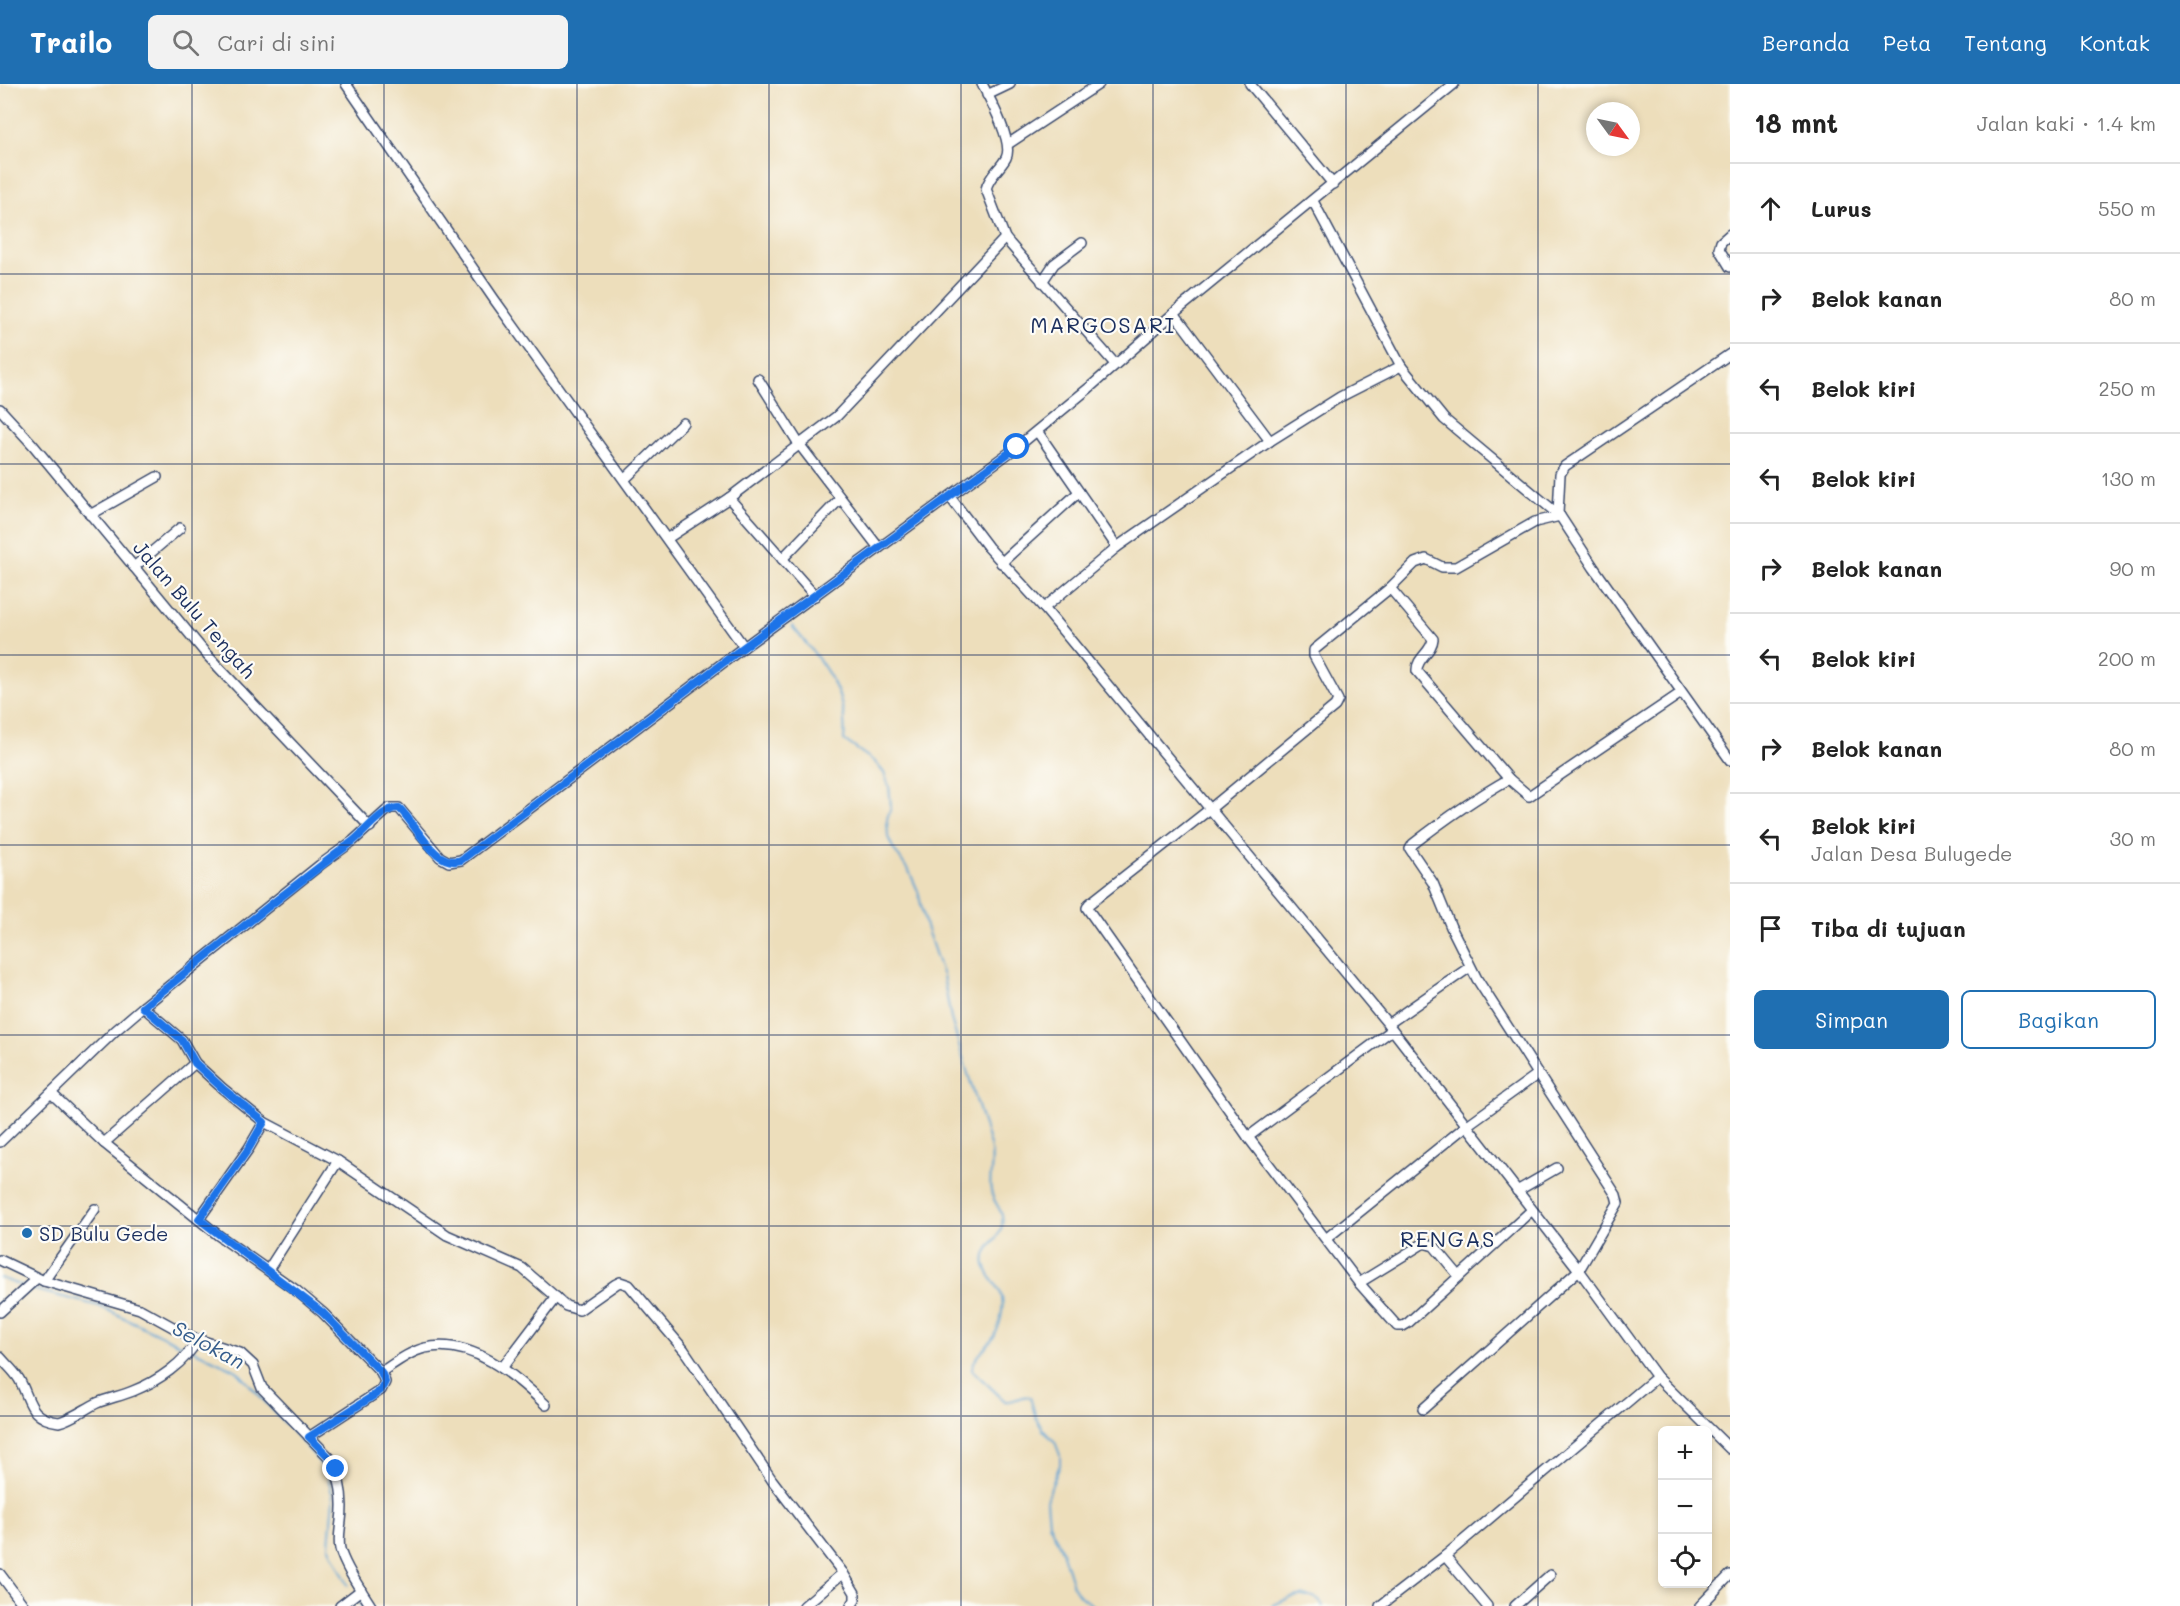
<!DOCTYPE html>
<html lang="id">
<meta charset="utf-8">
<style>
:root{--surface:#fff;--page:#f2f2f2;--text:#222;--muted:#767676;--line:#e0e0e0;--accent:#1f6fb2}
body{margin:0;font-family:Mali,sans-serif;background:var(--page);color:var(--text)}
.controls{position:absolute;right:18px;bottom:18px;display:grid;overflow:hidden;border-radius:9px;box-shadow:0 3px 9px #0003}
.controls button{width:54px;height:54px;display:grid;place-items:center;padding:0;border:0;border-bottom:2px solid var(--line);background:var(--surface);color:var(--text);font:30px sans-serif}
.compass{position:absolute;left:1586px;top:18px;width:54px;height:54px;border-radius:50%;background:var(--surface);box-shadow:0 3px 9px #0003;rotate:123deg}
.stop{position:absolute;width:18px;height:18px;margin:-14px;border:4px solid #1a73e8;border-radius:50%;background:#fff}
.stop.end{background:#1a73e8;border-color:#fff;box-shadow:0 2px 6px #0008}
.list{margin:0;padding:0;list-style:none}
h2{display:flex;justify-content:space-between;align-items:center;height:78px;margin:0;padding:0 24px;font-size:26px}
h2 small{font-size:20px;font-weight:400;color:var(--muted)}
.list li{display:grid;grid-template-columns:39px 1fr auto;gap:18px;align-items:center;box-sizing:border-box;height:90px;padding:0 24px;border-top:2px solid var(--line)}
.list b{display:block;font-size:22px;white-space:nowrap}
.list p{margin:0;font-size:20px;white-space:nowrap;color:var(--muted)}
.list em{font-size:20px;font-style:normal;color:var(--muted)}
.actions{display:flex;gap:12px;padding:18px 24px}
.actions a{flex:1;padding:14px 0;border:2px solid var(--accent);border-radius:9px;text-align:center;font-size:21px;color:var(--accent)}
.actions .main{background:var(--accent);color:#fff}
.icon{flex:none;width:33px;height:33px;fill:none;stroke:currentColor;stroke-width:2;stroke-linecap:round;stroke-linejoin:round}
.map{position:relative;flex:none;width:1730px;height:1522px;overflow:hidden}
header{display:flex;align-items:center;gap:36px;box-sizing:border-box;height:84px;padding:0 30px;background:var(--accent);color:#fff}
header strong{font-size:28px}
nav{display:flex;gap:33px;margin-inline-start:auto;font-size:21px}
.search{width:420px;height:54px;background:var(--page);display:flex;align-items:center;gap:15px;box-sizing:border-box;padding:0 21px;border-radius:9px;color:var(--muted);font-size:22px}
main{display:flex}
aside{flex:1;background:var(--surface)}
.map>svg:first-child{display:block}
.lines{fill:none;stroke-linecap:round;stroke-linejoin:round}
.stream{stroke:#5ca1d1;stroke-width:2}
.minor-casing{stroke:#3a496c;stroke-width:12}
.minor{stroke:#fff;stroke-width:9}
.route{stroke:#1a73e8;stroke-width:8}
.grid{fill:none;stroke:#1b2f5e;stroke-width:1.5;stroke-opacity:0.55}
.poi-dot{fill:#1f6fb2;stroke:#fdfcf7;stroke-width:2}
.labels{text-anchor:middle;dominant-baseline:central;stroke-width:4.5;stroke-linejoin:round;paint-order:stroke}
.street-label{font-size:20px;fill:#1b2f5e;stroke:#fdfcf7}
.poi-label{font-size:20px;fill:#1b2f5e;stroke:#fdfcf7;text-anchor:start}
.water-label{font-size:21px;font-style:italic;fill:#355d8c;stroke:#fdfcf7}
.quarter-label{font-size:22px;letter-spacing:1.5px;fill:#1b2f5e;stroke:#fdfcf7}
</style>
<header>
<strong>Trailo</strong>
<div class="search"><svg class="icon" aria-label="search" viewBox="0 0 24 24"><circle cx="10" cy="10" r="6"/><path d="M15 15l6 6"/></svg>Cari di sini</div>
<nav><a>Beranda</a><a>Peta</a><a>Tentang</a><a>Kontak</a></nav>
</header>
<main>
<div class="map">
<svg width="1730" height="1522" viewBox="0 0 1730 1522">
<rect width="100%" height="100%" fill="#fdfcf7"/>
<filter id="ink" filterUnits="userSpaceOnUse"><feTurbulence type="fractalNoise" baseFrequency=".0167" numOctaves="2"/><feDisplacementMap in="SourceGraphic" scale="12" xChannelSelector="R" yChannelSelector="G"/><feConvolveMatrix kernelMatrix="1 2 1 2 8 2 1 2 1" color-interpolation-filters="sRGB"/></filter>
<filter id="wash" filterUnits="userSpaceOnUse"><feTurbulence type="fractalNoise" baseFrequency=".008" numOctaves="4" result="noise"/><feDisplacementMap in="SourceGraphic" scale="24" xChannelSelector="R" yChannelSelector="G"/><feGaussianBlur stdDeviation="1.35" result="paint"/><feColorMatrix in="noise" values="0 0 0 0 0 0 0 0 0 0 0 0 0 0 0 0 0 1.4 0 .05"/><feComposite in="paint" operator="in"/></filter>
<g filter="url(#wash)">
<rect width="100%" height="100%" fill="#eddebb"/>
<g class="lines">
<g class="stream">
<path d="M792,542C821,578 849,606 844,656L875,678L884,689L889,702L891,723L887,735L888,753L893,764L910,789L918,807L926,843L943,892L951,935L990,1061C995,1079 988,1092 991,1107C993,1120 1005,1126 1002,1141C1000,1157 981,1163 985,1181C989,1199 1006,1202 1002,1227C1001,1236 998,1245 994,1253C988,1263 971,1276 972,1286L1005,1317C1014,1319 1021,1310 1030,1313L1036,1334L1043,1346L1055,1358L1060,1371V1381L1051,1403L1047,1417L1049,1439L1062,1467L1073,1502L1079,1511L1094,1522"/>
<polyline points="0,1194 23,1202"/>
<polyline points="31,1205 99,1222 188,1264"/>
<polyline points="193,1266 237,1287 313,1370 327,1389 333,1414 329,1462 348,1501"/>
<polyline points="359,1517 362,1522"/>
<path d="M1272,1522C1287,1514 1312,1503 1323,1522"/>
</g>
</g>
</g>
<g filter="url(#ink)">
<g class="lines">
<defs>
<g id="minor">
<polyline points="346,0 494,215 744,563"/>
<path d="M982,0C990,15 1014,59 1006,74C1000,85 989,92 986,105L1005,154L1010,160L1115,280"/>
<polyline points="1250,0 1333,100"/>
<polyline points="987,11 1010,0"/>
<polyline points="1008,60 1099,0"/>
<polyline points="1313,117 1401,282 1444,335 1560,432 1594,484 1730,676"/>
<polyline points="1730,150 1721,158 1719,165 1730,183"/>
<polyline points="1042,198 1054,180 1082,159"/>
<polyline points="1174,229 1270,357"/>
<polyline points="758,295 799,360 879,464"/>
<polyline points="0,325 33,361 207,571 370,743"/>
<polyline points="1037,347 1117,463"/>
<polyline points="625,395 683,339"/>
<polyline points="950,413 988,463 1044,524 1388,940 1579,1186 1657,1293 1730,1365"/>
<polyline points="729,414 815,512"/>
<polyline points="1558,430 1560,390 1565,382 1730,270"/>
<polyline points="90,431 157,393"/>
<polyline points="668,454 729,414 837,332 1005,154"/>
<polyline points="782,475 840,415"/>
<polyline points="1001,479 1079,408"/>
<polyline points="134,483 180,444"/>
<path d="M1390,504L1433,555C1432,568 1416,574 1417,587L1509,695L1529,712L1681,609"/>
<polyline points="1044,524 1117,463 1270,357 1340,313 1401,282"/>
<polyline points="143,923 182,956 195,979 222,1004 264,1038 338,1077 447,1151 522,1184 566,1222 579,1226 616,1200 620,1198 629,1201 684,1266 772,1396 843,1489 855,1509 855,1516 851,1522"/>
<polyline points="1388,940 1470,883"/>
<polyline points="51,1009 104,1059 218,1151 297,1207 323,1229 381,1288 385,1298 381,1306 309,1353"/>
<polyline points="1248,1053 1392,946"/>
<polyline points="0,1058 115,947 143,923 320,781 353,757 385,728 390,724 399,724 440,773 449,778 461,776 744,563 1017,363 1089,304 1174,229 1454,0"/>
<polyline points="104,1059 195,979"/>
<polyline points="1517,1107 1557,1084"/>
<polyline points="1532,1126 1408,1239 1403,1242 1397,1242 1359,1199 1248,1053 1087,824 1089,820 1210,725 1335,622 1338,616 1314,572 1314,566 1390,504 1415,479 1426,475 1442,483 1456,483 1535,438 1560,432"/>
<polyline points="199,1135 249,1064 264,1038"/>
<polyline points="1327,1154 1466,1042 1538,990"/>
<path d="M0,1176L44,1197L140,1225L191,1253L240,1269L253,1281L262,1304L330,1374C341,1395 344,1414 341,1437C340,1446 338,1456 340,1465C344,1482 361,1506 371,1522"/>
<polyline points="268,1186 338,1077"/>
<polyline points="44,1197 95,1125"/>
<polyline points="1359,1199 1424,1159 1434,1162 1459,1192"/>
<polyline points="0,1228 37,1194"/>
<path d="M0,1273C6,1280 14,1287 19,1295C31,1316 28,1334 59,1338C71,1335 85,1325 97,1319C109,1314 121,1312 133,1307C158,1297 185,1279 198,1255"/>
<polyline points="502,1284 556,1213"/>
<path d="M381,1288C395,1279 409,1268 425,1264C472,1254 515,1291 546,1321"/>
<path d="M1423,1325L1579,1186L1618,1119L1616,1111L1477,895L1451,843L1433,799L1410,765L1413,760C1444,736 1475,714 1509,695"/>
<polyline points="1445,1472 1487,1522"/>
<polyline points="0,1490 24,1522"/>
<polyline points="340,1522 361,1506"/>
<polyline points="804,1522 843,1489"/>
<polyline points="1380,1522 1445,1472 1657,1293"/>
<polyline points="1515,1522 1550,1491"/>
<polyline points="1700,1522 1730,1491"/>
</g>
</defs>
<use href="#minor" class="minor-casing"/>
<use href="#minor" class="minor"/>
</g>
</g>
<g class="lines" filter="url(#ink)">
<path class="route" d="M336,1385L330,1374L309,1353L373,1312L381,1306L385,1298L381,1288L323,1229L199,1135L249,1064L264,1038L222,1004L195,979L182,956L143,923C212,867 281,812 352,758C364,749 384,722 399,724C416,739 434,785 461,776L744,563L1017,363"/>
</g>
<path class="grid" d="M192,0V1522M384,0V1522M577,0V1522M769,0V1522M961,0V1522M1153,0V1522M1346,0V1522M1538,0V1522M0,190H1730M0,380H1730M0,571H1730M0,761H1730M0,951H1730M0,1142H1730M0,1332H1730"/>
<circle class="poi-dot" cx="27" cy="1149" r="6"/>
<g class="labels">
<g class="street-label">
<text transform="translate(195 525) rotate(49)">Jalan Bulu Tengah</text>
</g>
<g class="poi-label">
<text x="39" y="1149">SD Bulu Gede</text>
</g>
<g class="water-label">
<text transform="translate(209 1260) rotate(28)">Selokan</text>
</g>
<g class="quarter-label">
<text x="1103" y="240">MARGOSARI</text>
<text x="1448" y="1154">RENGAS</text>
</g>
</g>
</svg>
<div class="controls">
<button>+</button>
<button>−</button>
<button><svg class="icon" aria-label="locate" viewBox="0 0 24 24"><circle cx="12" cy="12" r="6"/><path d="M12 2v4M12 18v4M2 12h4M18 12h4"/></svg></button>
</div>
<svg class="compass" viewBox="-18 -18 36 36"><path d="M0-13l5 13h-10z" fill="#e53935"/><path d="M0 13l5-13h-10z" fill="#767676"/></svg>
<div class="stop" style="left:1017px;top:363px"></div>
<div class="stop end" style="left:336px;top:1385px"></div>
</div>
<aside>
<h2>18 mnt<small>Jalan kaki · 1.4 km</small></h2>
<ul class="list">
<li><svg class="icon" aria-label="ahead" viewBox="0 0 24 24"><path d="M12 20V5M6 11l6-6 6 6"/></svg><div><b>Lurus</b></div><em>550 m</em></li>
<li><svg class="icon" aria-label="right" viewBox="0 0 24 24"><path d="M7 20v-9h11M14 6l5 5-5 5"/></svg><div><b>Belok kanan</b></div><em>80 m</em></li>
<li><svg class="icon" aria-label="left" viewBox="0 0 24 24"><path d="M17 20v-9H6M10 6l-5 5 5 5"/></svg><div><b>Belok kiri</b></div><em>250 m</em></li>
<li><svg class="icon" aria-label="left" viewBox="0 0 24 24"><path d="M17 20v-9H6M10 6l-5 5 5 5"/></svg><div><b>Belok kiri</b></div><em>130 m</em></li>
<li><svg class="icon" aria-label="right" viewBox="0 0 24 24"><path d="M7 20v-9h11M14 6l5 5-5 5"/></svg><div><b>Belok kanan</b></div><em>90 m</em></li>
<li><svg class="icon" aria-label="left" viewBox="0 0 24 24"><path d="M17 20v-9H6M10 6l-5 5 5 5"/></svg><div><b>Belok kiri</b></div><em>200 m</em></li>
<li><svg class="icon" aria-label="right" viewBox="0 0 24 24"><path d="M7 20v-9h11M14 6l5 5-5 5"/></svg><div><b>Belok kanan</b></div><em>80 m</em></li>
<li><svg class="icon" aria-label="left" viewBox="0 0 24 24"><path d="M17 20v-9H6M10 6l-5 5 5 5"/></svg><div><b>Belok kiri</b><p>Jalan Desa Bulugede</p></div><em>30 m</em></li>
<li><svg class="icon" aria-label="arrive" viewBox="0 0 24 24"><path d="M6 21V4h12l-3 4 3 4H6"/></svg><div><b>Tiba di tujuan</b></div></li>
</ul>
<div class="actions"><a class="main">Simpan</a><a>Bagikan</a></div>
</aside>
</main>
